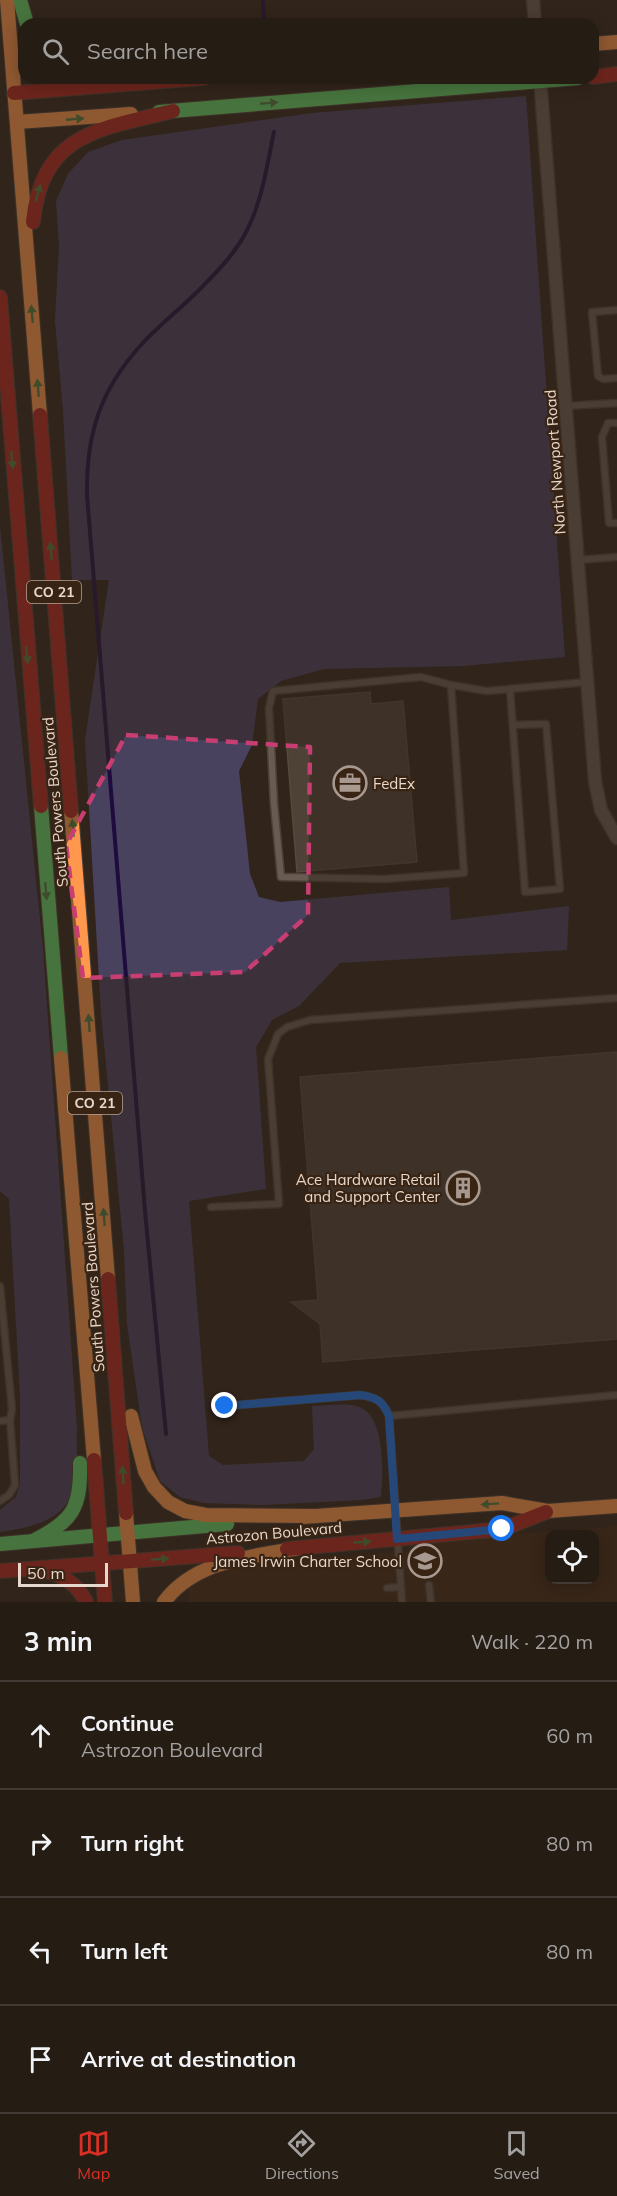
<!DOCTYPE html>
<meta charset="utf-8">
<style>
:root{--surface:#251c14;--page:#312922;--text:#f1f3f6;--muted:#a3a1a0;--line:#423a34;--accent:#d93025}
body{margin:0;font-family:Mulish,sans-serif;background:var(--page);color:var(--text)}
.controls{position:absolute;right:18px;bottom:18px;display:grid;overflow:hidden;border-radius:12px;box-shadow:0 3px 15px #0003}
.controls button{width:54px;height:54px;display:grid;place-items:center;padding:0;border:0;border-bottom:2px solid var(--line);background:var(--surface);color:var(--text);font:30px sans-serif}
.scale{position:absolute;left:18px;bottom:15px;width:90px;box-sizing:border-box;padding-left:6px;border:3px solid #e6d8cd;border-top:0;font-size:16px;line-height:21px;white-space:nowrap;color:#e6d8cd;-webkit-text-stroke:4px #392413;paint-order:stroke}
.stop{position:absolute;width:18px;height:18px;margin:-14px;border:4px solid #1a73e8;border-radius:50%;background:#fff}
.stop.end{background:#1a73e8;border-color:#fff;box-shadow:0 2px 6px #0008}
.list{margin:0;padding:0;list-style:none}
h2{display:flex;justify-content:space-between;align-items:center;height:78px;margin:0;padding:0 24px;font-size:26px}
h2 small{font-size:20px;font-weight:400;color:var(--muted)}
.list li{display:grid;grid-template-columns:39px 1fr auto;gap:18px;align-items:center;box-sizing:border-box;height:108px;padding:0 24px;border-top:2px solid var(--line)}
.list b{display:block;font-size:22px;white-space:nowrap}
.list p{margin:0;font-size:20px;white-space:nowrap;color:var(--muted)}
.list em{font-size:20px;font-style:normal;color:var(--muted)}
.icon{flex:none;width:33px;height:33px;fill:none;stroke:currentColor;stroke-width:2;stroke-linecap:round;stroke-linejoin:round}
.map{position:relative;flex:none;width:617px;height:1602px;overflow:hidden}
.search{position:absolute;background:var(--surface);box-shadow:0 3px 15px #0003;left:18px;right:18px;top:18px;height:66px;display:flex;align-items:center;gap:15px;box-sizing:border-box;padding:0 21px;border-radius:18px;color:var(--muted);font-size:22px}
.sheet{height:510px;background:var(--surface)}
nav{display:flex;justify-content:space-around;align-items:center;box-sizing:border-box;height:84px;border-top:2px solid var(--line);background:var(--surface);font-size:16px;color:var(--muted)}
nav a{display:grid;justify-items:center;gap:3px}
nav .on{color:var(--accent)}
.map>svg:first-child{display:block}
.built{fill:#422914;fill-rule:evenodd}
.green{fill:#49425f}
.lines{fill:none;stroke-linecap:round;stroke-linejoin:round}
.stream{stroke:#1e0c3e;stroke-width:4}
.building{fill:#4e4135;stroke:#544a41;stroke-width:1.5}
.lane-casing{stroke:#4c4239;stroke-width:9}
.street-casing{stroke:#4c4239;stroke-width:15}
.fast-casing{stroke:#4c4239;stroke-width:16}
.slow-casing{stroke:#4c4239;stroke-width:16}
.jam-casing{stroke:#4c4239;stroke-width:16}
.lane{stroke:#695b51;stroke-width:6}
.street{stroke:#695b51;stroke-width:12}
.fast{stroke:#63d668;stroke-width:14}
.slow{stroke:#ff974d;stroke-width:14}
.jam{stroke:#b3261e;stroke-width:14}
.oneway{fill:#4e7d3e}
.route{stroke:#1a73e8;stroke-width:8}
.marked{fill:none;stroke:#c93e72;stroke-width:4.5;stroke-dasharray:12 8;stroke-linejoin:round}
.labels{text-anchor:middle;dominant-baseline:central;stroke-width:4.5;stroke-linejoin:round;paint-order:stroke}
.shield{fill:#392413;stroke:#b2a295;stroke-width:1.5}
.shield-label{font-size:14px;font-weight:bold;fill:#e6d8cd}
.street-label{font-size:15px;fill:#e6d8cd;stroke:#392413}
.poi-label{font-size:15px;fill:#e6d8cd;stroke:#392413;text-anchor:end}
</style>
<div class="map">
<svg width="617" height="1602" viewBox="0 0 617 1602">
<rect width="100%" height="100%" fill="#31251b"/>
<path class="built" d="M617,1526V1602H189L188,1585L237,1567L406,1551L410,1546L419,1542ZM550,1534H594V1580H550Z"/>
<g class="green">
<path d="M526,96L565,657L463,666L324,669L281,681L258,699L252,745L239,771L250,874L259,897L280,902L449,887L451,920L569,906L567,950L340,963L299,1006L272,1020L256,1047L266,1189L189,1201L209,1456L223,1465L304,1461L314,1449L312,1406C327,1406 350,1401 363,1409C385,1421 383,1475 381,1497L362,1500L263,1505L204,1503L180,1497L160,1481L142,1427L127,1324L124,1250L101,1013L85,740L109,580H72L63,410L55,321L59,246L56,201L68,174L88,152L122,140L312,113Z"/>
<path d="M0,526L43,949L77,1428C76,1442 79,1476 75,1488C63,1522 31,1527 0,1532V1510L16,1497L20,1484V1396L9,1199L0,1191Z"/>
</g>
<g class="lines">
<g class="stream">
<polyline points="263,0 264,24"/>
<polyline points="483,24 500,23"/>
<path d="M166,1434L145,1211L87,495C86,435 100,390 141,345C158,326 179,310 197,292C214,275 235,254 246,232C262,202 267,165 274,132"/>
</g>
</g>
<g class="building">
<polygon points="370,692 371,704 403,701 417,862 297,872 283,699"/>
<polygon points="617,1052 617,1339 323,1362 320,1324 291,1302 318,1300 300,1077"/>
</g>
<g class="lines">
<defs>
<g id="lane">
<polyline points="617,310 592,312 598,376 603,379 617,378"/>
<polyline points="566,406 617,403"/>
<polyline points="617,423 608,423 602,437 609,523 617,523"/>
<polyline points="578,560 617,557"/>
<polyline points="451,685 464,873 385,879 281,877 274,804 269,708 273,691 421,677 451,685 487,691 587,682"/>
<polyline points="510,689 525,892 560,889 546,724 514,725"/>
<polyline points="211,1207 279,1204 268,1059 278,1034 287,1027 310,1020 617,998"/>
<polyline points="0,1286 12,1409 10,1420"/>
<path d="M225,1406L360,1395C376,1397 383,1401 389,1416L402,1602"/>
<polyline points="389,1416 617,1395"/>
<polyline points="0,1421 10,1420 15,1485 9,1495 0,1501"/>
<polyline points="429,1585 431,1602"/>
<polyline points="387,1588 400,1587"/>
</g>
<g id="street">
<polyline points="533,0 535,24"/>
<polyline points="540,78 595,781 601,810 617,838"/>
</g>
<g id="fast">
<polyline points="20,0 27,24"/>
<polyline points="159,112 578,78"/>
<polyline points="41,806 61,1058"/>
<path d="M33,1541C73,1521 81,1508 80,1463"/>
<polyline points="0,1544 227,1524"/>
</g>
<g id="slow">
<polyline points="7,0 40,415"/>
<polyline points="593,44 617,42"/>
<polyline points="17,122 131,114"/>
<polyline points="71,811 108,1279"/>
<polyline points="61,1058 94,1460"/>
<polyline points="131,1416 145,1471 154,1487 168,1502 185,1511 206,1515 314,1516"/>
<polyline points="126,1513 133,1602"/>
<polyline points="302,1517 502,1503 548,1511 617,1506"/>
<path d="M164,1602C195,1560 251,1557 299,1548"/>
</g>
<g id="jam">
<polyline points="593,77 617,74"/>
<polyline points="14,93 204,78"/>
<path d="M33,222C42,133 99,129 173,111"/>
<polyline points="0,297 41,806"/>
<polyline points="40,415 71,811"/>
<polyline points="108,1279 126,1513"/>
<polyline points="94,1460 105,1602"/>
<polyline points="287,1549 503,1529 546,1512"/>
<path d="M37,1568C59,1574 76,1581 86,1602"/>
<polyline points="0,1571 238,1553"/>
</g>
</defs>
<use href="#lane" class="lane-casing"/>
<use href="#street" class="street-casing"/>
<use href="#fast" class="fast-casing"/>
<use href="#slow" class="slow-casing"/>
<use href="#jam" class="jam-casing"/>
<use href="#lane" class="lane"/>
<use href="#street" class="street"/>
<use href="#fast" class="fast"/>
<use href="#slow" class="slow"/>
<use href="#jam" class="jam"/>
</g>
<defs><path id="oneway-solid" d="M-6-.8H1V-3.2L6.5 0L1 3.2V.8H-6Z" transform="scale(1.5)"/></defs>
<g class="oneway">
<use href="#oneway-solid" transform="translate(269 103) rotate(-5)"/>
<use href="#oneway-solid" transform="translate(75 119) rotate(-5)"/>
<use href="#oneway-solid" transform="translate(38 193) rotate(-75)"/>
<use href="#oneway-solid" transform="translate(32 314) rotate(-95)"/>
<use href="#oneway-solid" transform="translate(38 388) rotate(-95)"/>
<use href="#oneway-solid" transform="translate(12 460) rotate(85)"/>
<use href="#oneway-solid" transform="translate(51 551) rotate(-95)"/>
<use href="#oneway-solid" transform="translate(27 655) rotate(85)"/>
<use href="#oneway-solid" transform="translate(73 828) rotate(-95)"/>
<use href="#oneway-solid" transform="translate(46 891) rotate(85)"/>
<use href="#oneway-solid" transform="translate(89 1023) rotate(-94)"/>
<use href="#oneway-solid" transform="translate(104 1217) rotate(-94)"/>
<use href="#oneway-solid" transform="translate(123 1475) rotate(-94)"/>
<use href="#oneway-solid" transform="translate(490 1504) rotate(176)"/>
<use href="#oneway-solid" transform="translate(362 1542) rotate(-5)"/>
<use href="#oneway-solid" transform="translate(160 1559) rotate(-5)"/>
</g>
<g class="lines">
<path class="route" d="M225,1406L360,1395C376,1397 383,1401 389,1416L397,1539L502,1529"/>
</g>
<path d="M0 0H617V1602H0ZM126,735L310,747L308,915L245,972L83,978L66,845Z" fill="#31251b" fill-opacity=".55" fill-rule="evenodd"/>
<path class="marked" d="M126,735L310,747L308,915L245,972L83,978L66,845Z"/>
<defs>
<symbol id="office-ring" viewBox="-11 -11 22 22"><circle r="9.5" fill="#392413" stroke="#a7998f" stroke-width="1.5"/><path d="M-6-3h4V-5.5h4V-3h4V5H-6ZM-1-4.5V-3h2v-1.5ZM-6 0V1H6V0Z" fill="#a7998f"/></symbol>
<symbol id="building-ring" viewBox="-11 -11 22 22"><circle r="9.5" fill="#392413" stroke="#a7998f" stroke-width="1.5"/><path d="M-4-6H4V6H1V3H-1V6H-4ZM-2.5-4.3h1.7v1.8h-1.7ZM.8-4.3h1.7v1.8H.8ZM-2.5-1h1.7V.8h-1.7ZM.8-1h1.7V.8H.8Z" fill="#a7998f"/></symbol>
<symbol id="school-ring" viewBox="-11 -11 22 22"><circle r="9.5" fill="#392413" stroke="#a7998f" stroke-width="1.5"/><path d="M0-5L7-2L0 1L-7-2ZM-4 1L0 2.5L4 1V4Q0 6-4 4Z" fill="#a7998f"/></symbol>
</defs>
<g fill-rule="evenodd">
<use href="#office-ring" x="331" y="764" width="38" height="38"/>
<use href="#building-ring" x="444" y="1169" width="38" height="38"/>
<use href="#school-ring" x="406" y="1542" width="38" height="38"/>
</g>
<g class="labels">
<g class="shield">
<rect x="27" y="581" width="54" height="22" rx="4.5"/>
<rect x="68" y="1092" width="54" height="22" rx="4.5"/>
</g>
<g class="shield-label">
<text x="54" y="592">CO 21</text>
<text x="95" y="1103">CO 21</text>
</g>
<g class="street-label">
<text transform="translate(555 462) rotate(-94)">North Newport Road</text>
<text transform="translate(55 802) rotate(-95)">South Powers Boulevard</text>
<text transform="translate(93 1287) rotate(-94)">South Powers Boulevard</text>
<text transform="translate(274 1533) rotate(-5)">Astrozon Boulevard</text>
</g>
<g class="poi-label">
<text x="373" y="783" text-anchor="start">FedEx</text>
<text x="440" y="1179">Ace Hardware Retail<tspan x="440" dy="17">and Support Center</tspan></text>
<text x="402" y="1561">James Irwin Charter School</text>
</g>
</g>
</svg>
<div class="controls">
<button><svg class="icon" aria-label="locate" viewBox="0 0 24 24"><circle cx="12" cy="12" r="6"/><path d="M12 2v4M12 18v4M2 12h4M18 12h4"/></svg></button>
</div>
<div class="scale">50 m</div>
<div class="stop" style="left:502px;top:1529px"></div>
<div class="stop end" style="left:225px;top:1406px"></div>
<div class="search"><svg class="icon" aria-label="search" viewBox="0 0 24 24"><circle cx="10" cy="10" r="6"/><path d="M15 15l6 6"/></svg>Search here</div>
</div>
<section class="sheet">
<h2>3 min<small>Walk · 220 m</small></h2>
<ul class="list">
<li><svg class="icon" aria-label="ahead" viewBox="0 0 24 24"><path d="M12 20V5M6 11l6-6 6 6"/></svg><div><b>Continue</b><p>Astrozon Boulevard</p></div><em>60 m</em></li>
<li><svg class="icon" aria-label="right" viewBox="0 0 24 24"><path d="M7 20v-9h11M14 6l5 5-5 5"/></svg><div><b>Turn right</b></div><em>80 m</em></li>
<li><svg class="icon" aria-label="left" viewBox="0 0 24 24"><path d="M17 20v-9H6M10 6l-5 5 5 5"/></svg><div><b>Turn left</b></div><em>80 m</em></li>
<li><svg class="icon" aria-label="arrive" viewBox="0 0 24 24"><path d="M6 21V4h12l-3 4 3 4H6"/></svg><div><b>Arrive at destination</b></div></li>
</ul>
</section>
<nav>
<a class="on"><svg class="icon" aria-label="map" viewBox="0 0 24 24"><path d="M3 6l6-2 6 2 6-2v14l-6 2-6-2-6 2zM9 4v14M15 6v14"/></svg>Map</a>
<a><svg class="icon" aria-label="directions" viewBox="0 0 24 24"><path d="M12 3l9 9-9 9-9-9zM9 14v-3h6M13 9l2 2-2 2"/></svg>Directions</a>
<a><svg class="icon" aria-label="saved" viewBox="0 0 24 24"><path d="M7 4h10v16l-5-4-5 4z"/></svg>Saved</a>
</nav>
